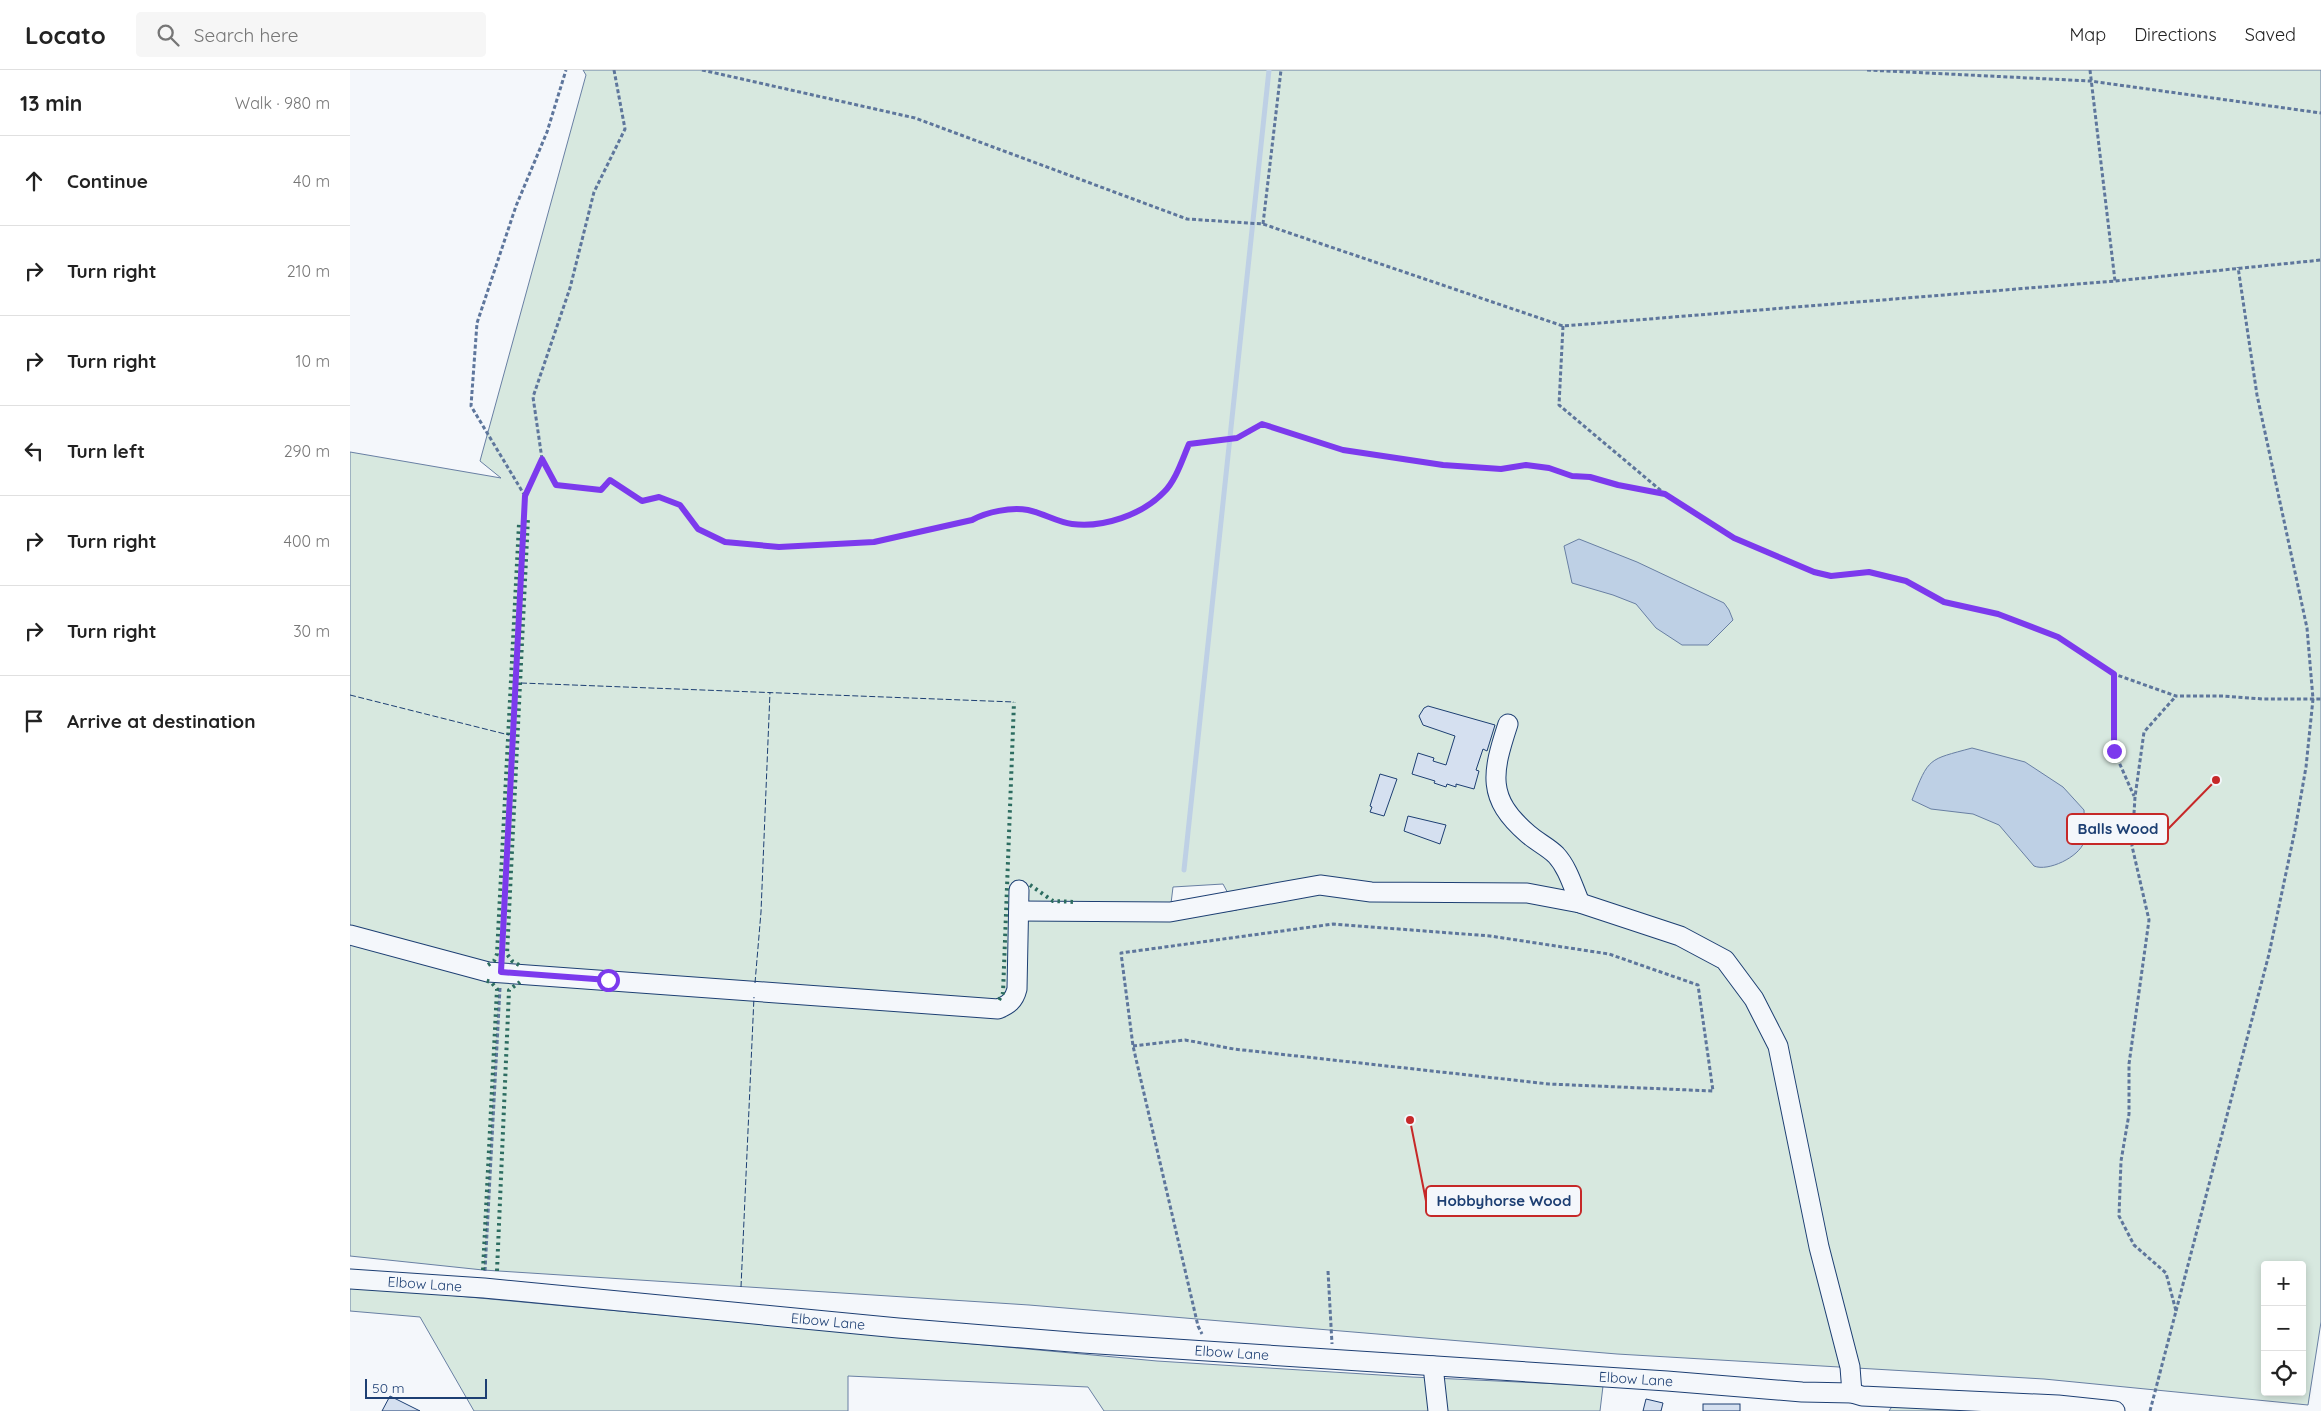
<!DOCTYPE html>
<meta charset="utf-8">
<style>
:root{--surface:#fff;--page:#f6f6f6;--text:#222;--muted:#767676;--line:#e0e0e0}
body{margin:0;font-family:Quicksand,sans-serif;background:var(--page);color:var(--text)}
.controls{position:absolute;right:15px;bottom:15px;display:grid;overflow:hidden;border-radius:5px;box-shadow:0 2px 8px #0003}
.controls button{width:45px;height:45px;display:grid;place-items:center;padding:0;border:0;border-bottom:1px solid var(--line);background:var(--surface);color:var(--text);font:25px sans-serif}
.scale{position:absolute;left:15px;bottom:12px;width:122px;box-sizing:border-box;padding-left:5px;border:2px solid #1d3f73;border-top:0;font-size:14px;line-height:18px;white-space:nowrap;color:#1d3f73;-webkit-text-stroke:4px #f4f7fb;paint-order:stroke}
.stop{position:absolute;width:15px;height:15px;margin:-11px;border:4px solid #7c3aed;border-radius:50%;background:#fff}
.stop.end{background:#7c3aed;border-color:#fff;box-shadow:0 1px 5px #0008}
.list{margin:0;padding:0;list-style:none}
h2{display:flex;justify-content:space-between;align-items:center;height:65px;margin:0;padding:0 20px;font-size:21px}
h2 small{font-size:16px;font-weight:400;color:var(--muted)}
.list li{display:grid;grid-template-columns:32px 1fr auto;gap:15px;align-items:center;box-sizing:border-box;height:90px;padding:0 20px;border-top:1px solid var(--line)}
.list b{display:block;font-size:19px;white-space:nowrap}
.list em{font-size:16px;font-style:normal;color:var(--muted)}
.icon{flex:none;width:28px;height:28px;fill:none;stroke:currentColor;stroke-width:2;stroke-linecap:round;stroke-linejoin:round}
.map{position:relative;flex:none;width:1971px;height:1341px;overflow:hidden}
header{display:flex;align-items:center;gap:30px;box-sizing:border-box;height:70px;padding:0 25px;background:var(--surface);border-bottom:1px solid var(--line)}
header strong{font-size:24px}
nav{display:flex;gap:28px;margin-inline-start:auto;font-size:18px}
.search{width:350px;height:45px;background:var(--page);display:flex;align-items:center;gap:12px;box-sizing:border-box;padding:0 18px;border-radius:5px;color:var(--muted);font-size:19px}
main{display:flex}
aside{flex:1;background:var(--surface)}
.map>svg:first-child{display:block}
.green{fill:#d7e8df;stroke:#687fa3;fill-rule:evenodd}
.water{fill:#bed0e5;stroke:#687fa3}
.lines{fill:none;stroke-linecap:round;stroke-linejoin:round}
.stream{stroke:#bed0e5;stroke-width:5}
.building{fill:#d5e0f0;stroke:#1d3f73}
.minor-casing{stroke:#1d3f73;stroke-width:21}
.path{stroke:#5e769c;stroke-width:3;stroke-dasharray:4 2.5;stroke-linecap:butt}
.minor{stroke:#f4f7fb;stroke-width:19}
.hedge{stroke:#2c6c60;stroke-width:4;stroke-dasharray:2.5 4;stroke-linecap:butt}
.fence{stroke:#1d3f73;stroke-width:1;stroke-dasharray:6 2.5;stroke-linecap:butt}
.route{stroke:#7c3aed;stroke-width:6}
.labels{text-anchor:middle;dominant-baseline:central;stroke-width:4;stroke-linejoin:round;paint-order:stroke}
.street-label{font-size:14px;fill:#1d3f73;stroke:#f4f7fb}
.leader{fill:none;stroke:#c62828;stroke-width:2}
.callout-dot{fill:#c62828;stroke:#f4f7fb;stroke-width:2}
.callout{fill:#f4f7fb;stroke:#c62828;stroke-width:2}
.callout-label{font-size:15px;text-anchor:middle;font-weight:bold;fill:#1d3f73}
</style>
<header>
<strong>Locato</strong>
<div class="search"><svg class="icon" aria-label="search" viewBox="0 0 24 24"><circle cx="10" cy="10" r="6"/><path d="M15 15l6 6"/></svg>Search here</div>
<nav><a>Map</a><a>Directions</a><a>Saved</a></nav>
</header>
<main>
<aside>
<h2>13 min<small>Walk · 980 m</small></h2>
<ul class="list">
<li><svg class="icon" aria-label="ahead" viewBox="0 0 24 24"><path d="M12 20V5M6 11l6-6 6 6"/></svg><div><b>Continue</b></div><em>40 m</em></li>
<li><svg class="icon" aria-label="right" viewBox="0 0 24 24"><path d="M7 20v-9h11M14 6l5 5-5 5"/></svg><div><b>Turn right</b></div><em>210 m</em></li>
<li><svg class="icon" aria-label="right" viewBox="0 0 24 24"><path d="M7 20v-9h11M14 6l5 5-5 5"/></svg><div><b>Turn right</b></div><em>10 m</em></li>
<li><svg class="icon" aria-label="left" viewBox="0 0 24 24"><path d="M17 20v-9H6M10 6l-5 5 5 5"/></svg><div><b>Turn left</b></div><em>290 m</em></li>
<li><svg class="icon" aria-label="right" viewBox="0 0 24 24"><path d="M7 20v-9h11M14 6l5 5-5 5"/></svg><div><b>Turn right</b></div><em>400 m</em></li>
<li><svg class="icon" aria-label="right" viewBox="0 0 24 24"><path d="M7 20v-9h11M14 6l5 5-5 5"/></svg><div><b>Turn right</b></div><em>30 m</em></li>
<li><svg class="icon" aria-label="arrive" viewBox="0 0 24 24"><path d="M6 21V4h12l-3 4 3 4H6"/></svg><div><b>Arrive at destination</b></div></li>
</ul>
</aside>
<div class="map">
<svg width="1971" height="1341" viewBox="0 0 1971 1341">
<rect width="100%" height="100%" fill="#f4f7fb"/>
<g class="green">
<path d="M233,0H1971V1252L1958,1335L1694,1309L1267,1284L679,1235L133,1200L0,1186V382L151,408L130,391L236,5ZM873,814L887,840L819,850L823,817ZM1915,1195H1952V1322H1915Z"/>
<polygon points="0,1216 807,1291 1062,1307 1253,1316 1250,1341 754,1341 738,1317 498,1306 498,1341 124,1341 70,1247 0,1241"/>
<polygon points="1545,1332 1634,1341 1539,1341"/>
</g>
<g class="water">
<polygon points="1229,469 1287,492 1374,533 1379,540 1383,550 1358,575 1332,575 1306,558 1286,534 1263,525 1222,513 1214,476"/>
<path d="M1622,678L1675,692L1713,717L1734,740C1734,749 1737,763 1734,772C1729,787 1698,802 1684,796L1649,755L1623,744L1581,739L1562,730C1579,687 1578,690 1622,678Z"/>
</g>
<g class="lines">
<polyline class="stream" points="834,800 919,0"/>
</g>
<g class="building">
<polygon points="1078,636 1145,655 1137,681 1133,679 1126,700 1129,701 1124,719 1106,714 1106,717 1097,714 1096,717 1084,713 1085,711 1062,704 1068,683 1084,688 1083,691 1096,695 1105,666 1073,655 1069,646 1074,638"/>
<polygon points="1030,704 1047,709 1034,746 1020,742 1022,737 1020,736"/>
<polygon points="1058,746 1096,755 1090,774 1054,761"/>
<polygon points="40,1326 70,1341 32,1341"/>
<polygon points="1296,1329 1313,1333 1311,1341 1293,1341"/>
<rect x="1353" y="1334" width="37" height="7"/>
</g>
<g class="lines">
<defs>
<g id="minor">
<path d="M1158,654C1142,703 1136,728 1178,764C1187,772 1198,777 1206,785C1218,798 1223,817 1230,833"/>
<polyline points="669,841 820,842 970,815 1021,822 1177,823 1230,833 1330,866 1375,890 1404,929 1428,976 1469,1177 1500,1297 1502,1323"/>
<path d="M0,865L138,902L648,939C658,935 664,931 667,919L669,820"/>
<path id="s1" d="M0,1209L134,1218L548,1258L733,1273L1317,1311L1452,1322L1502,1323L1512,1326L1708,1335L1765,1341"/>
<polyline points="1083,1296 1088,1341"/>
</g>
</defs>
<use href="#minor" class="minor-casing"/>
<g class="path">
<path d="M264,0L275,59L244,122L220,218L183,327L192,389L206,415L251,420L260,410L292,431L309,427L330,435L348,459L375,471L429,477L524,472L622,450C638,442 660,437 678,440C693,443 707,452 722,454C753,458 792,445 814,422C826,410 833,390 839,374L887,368L912,354L993,380L1093,395L1151,399L1176,395L1199,398L1222,406L1240,407L1268,415L1315,424"/>
<polyline points="352,0 565,48 837,149 913,154 1213,256 1765,211 1971,190"/>
<polyline points="1517,0 1740,11 1971,43"/>
<polyline points="1740,0 1765,211"/>
<polyline points="913,154 931,0"/>
<polyline points="1213,256 1209,335 1315,424 1346,445 1383,468 1464,502 1481,506 1519,502 1556,511 1594,532 1648,544 1708,567 1764,604 1826,626 1873,626 1913,629 1971,629"/>
<polyline points="175,426 121,336 127,253 166,136 197,62 216,0"/>
<polyline points="1764,604 1764,681 1784,726"/>
<polyline points="152,887 175,426 192,390"/>
<polyline points="783,976 835,970 884,979 1199,1014 1363,1021 1348,915 1259,884 1140,866 983,854 771,883 783,976 848,1256 852,1264"/>
<polyline points="135,1201 150,918"/>
<polyline points="978,1201 982,1274"/>
<polyline points="1826,1241 1919,884 1945,760 1956,697 1963,629 1957,558 1907,325 1888,197"/>
<polyline points="1800,1341 1826,1241 1816,1203 1784,1175 1769,1146 1771,1091 1779,1044 1779,994 1799,850 1782,776 1785,727 1794,662 1826,626"/>
</g>
<use href="#minor" class="minor"/>
<g class="hedge">
<polyline points="680,815 703,831 725,832"/>
<polyline points="138,895 144,891 147,884 169,454"/>
<polyline points="169,895 162,891 157,884 178,448"/>
<polyline points="649,930 653,923 664,632"/>
<polyline points="133,1200 147,919 141,912 134,910"/>
<polyline points="147,1201 159,920 170,912"/>
</g>
<g class="fence">
<polyline points="171,613 664,632"/>
<polyline points="0,625 159,665"/>
<polyline points="405,913 411,842 420,622"/>
<polyline points="391,1217 404,927"/>
</g>
</g>
<g class="lines">
<path class="route" d="M258,910L151,902L175,426L192,389L206,415L251,420L260,410L292,431L309,427L330,435L348,459L375,472L429,477L524,472L622,450C637,442 660,437 678,440C693,443 707,452 722,454C753,458 792,445 814,422C826,410 832,390 839,374L887,368L912,354L993,380L1093,395L1151,399L1176,395L1199,398L1222,406L1240,407L1268,415L1315,424L1384,468L1464,502L1481,506L1519,502L1556,511L1594,532L1648,544L1708,567L1764,604V681"/>
</g>
<g class="labels">
<g class="street-label">
<text stroke="none"><textPath href="#s1" startOffset="75">Elbow Lane</textPath></text>
<text stroke="none"><textPath href="#s1" startOffset="480">Elbow Lane</textPath></text>
<text stroke="none"><textPath href="#s1" startOffset="885">Elbow Lane</textPath></text>
<text stroke="none"><textPath href="#s1" startOffset="1290">Elbow Lane</textPath></text>
</g>
</g>
<path class="leader" d="M1866 710L1818 759M1060 1050L1076 1131"/>
<g class="callout-dot">
<circle cx="1866" cy="710" r="5"/>
<circle cx="1060" cy="1050" r="5"/>
</g>
<g class="callout">
<rect x="1717" y="744" width="101" height="30" rx="5"/>
<rect x="1076" y="1116" width="155" height="30" rx="5"/>
</g>
<g class="callout-label">
<text x="1768" y="764">Balls Wood</text>
<text x="1154" y="1136">Hobbyhorse Wood</text>
</g>
</svg>
<div class="controls">
<button>+</button>
<button>−</button>
<button><svg class="icon" aria-label="locate" viewBox="0 0 24 24"><circle cx="12" cy="12" r="6"/><path d="M12 2v4M12 18v4M2 12h4M18 12h4"/></svg></button>
</div>
<div class="scale">50 m</div>
<div class="stop" style="left:258px;top:910px"></div>
<div class="stop end" style="left:1764px;top:681px"></div>
</div>
</main>
